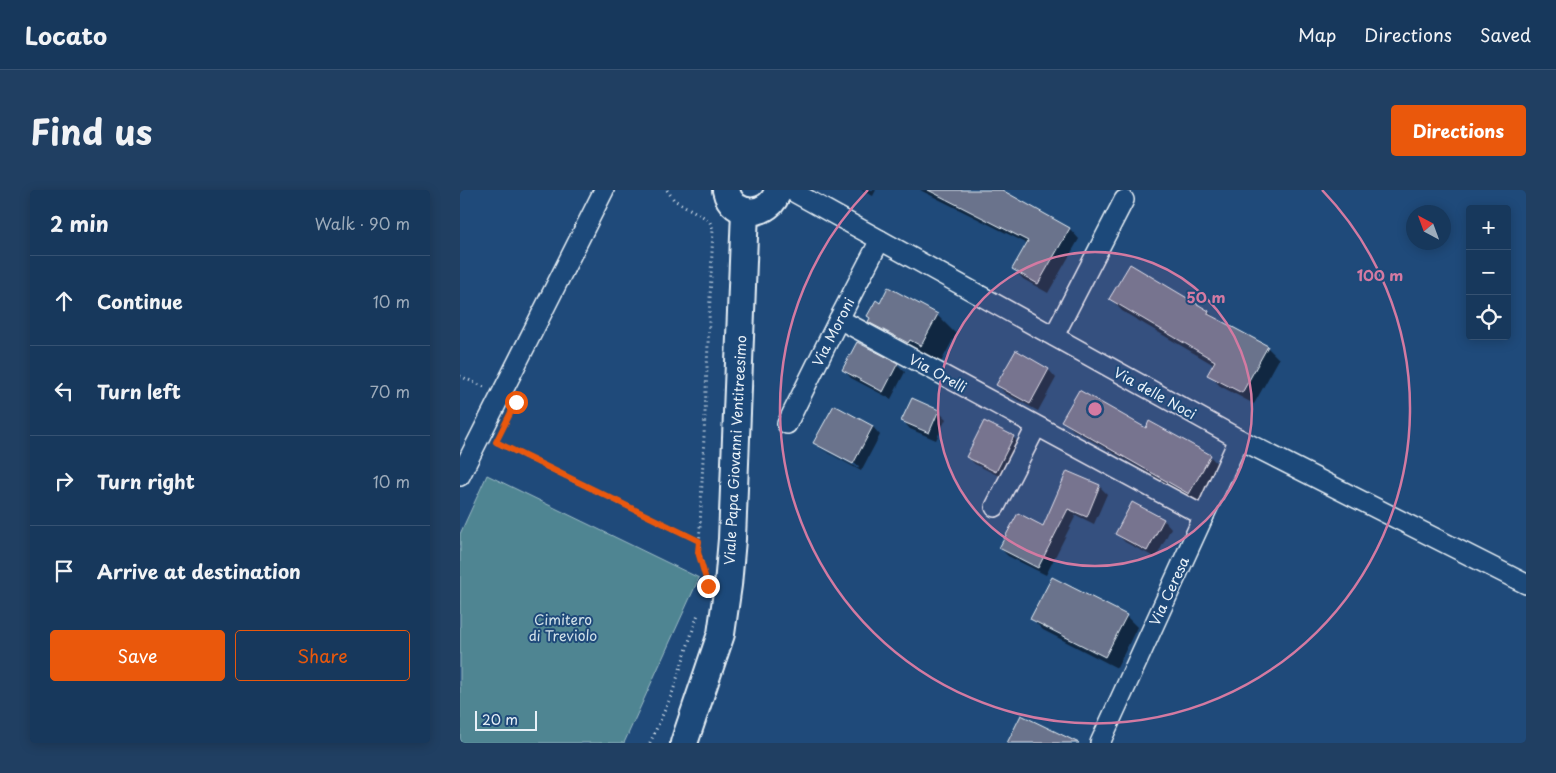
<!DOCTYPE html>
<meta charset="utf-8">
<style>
:root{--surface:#17385c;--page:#203f62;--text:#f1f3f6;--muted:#9eacbb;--line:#365272;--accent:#ea580c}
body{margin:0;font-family:"Playpen Sans",sans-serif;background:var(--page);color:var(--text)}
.controls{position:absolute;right:15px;top:15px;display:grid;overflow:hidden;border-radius:5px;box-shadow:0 2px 12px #0003}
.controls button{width:45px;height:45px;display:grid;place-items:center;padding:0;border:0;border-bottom:1px solid var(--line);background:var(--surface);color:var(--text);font:25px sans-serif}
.compass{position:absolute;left:946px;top:15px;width:45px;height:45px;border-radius:50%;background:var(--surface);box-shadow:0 2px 12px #0003;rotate:319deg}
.scale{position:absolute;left:15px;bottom:12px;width:62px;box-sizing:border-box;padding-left:5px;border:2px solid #e8f1f8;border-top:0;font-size:14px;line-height:18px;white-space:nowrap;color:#e8f1f8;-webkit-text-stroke:4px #1f4a7a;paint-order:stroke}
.stop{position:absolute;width:15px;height:15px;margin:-11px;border:4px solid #ea580c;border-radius:50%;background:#fff}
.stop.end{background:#ea580c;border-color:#fff;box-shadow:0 1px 5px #0008}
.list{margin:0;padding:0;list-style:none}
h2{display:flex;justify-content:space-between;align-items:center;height:65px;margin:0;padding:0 20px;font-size:21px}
h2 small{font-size:16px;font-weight:400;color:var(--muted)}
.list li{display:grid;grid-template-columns:32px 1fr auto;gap:15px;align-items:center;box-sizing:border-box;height:90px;padding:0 20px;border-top:1px solid var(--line)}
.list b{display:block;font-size:19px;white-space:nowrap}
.list em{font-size:16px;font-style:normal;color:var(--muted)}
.actions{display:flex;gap:10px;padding:15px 20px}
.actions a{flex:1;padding:11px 0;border:1px solid var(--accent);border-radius:5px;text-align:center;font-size:18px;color:var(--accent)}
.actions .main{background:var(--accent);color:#fff}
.icon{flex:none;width:28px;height:28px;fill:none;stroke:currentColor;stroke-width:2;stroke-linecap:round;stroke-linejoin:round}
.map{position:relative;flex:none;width:1066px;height:553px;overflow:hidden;border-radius:5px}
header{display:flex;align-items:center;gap:30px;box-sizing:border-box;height:70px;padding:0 25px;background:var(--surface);border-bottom:1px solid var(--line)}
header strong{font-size:24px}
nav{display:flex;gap:28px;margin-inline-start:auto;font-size:18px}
.intro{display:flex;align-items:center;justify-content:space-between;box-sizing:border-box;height:120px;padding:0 30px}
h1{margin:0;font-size:35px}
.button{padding:12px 22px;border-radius:5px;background:var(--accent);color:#fff;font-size:18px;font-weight:700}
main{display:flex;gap:30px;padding:0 30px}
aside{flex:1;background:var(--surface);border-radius:5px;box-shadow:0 2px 12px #0003}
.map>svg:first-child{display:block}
.green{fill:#4f8592;stroke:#9cbbc5}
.shadow{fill:#0007;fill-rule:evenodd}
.building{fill:#6b738c;stroke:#e8f1f8}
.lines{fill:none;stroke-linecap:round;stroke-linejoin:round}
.street-casing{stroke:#e8f1f8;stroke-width:22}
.secondary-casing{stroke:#e8f1f8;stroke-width:30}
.path{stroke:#e8f1f8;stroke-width:3;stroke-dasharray:1 4;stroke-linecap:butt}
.street{stroke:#1f4a7a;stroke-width:19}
.secondary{stroke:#1f4a7a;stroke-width:26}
.route{stroke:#ea580c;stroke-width:6}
.ring{fill:none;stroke:#d37aa2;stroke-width:2.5}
.labels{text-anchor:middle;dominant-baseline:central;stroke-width:4;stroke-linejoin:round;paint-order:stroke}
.street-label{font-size:14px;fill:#e8f1f8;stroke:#1f4a7a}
.park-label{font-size:14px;fill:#d1e1e9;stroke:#1f4a7a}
.centre{fill:#d37aa2;stroke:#1f4a7a;stroke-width:2.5}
.ring-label{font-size:15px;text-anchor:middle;font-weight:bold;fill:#d37aa2;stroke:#1f4a7a;stroke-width:4;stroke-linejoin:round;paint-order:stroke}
</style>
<header>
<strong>Locato</strong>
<nav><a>Map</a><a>Directions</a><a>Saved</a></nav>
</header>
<div class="intro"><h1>Find us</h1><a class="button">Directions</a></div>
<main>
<aside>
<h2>2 min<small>Walk · 90 m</small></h2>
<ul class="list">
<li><svg class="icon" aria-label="ahead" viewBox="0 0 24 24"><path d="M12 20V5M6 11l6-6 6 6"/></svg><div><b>Continue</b></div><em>10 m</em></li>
<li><svg class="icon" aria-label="left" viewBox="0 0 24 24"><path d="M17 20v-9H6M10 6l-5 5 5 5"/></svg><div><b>Turn left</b></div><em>70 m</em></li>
<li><svg class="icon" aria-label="right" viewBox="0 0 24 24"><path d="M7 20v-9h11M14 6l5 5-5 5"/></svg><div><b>Turn right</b></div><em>10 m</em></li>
<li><svg class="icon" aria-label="arrive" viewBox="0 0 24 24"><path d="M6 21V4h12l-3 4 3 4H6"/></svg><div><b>Arrive at destination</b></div></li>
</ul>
<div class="actions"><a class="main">Save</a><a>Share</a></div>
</aside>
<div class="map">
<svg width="1066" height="553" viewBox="0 0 1066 553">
<rect width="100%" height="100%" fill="#1f4a7a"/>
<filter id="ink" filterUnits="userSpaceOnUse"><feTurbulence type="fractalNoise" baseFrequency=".02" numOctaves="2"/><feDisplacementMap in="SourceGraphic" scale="10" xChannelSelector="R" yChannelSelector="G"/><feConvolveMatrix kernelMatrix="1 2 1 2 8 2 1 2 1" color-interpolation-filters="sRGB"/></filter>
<g filter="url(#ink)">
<polygon class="green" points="27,285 239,388 164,553 0,553 0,344"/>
<g class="shadow">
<polygon points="401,0 416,0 413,6"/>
<polygon points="460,0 539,0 610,39 619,49 588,103 563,89 554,79 568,54"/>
<polygon points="651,109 749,122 757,130 807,157 819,169 794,214 760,196 749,184 754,175 662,121"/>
<polygon points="477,125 496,144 480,174 428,150 409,132"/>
<polygon points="556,162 589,180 596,188 578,221 545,203 537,195"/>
<polygon points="437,174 445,182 431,209 391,188 384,180"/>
<path d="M374,216L413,237L420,245L401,281L363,260L355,253ZM362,256L399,276L398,278L362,259Z"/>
<polygon points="478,221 486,229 476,250 450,239 443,231"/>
<polygon points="603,230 686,239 750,266 760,277 740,313 613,240"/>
<polygon points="553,247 561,255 543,288 515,274 507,267"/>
<polygon points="608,283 639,296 647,304 634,334 616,325 586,385 548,366 540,358 583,337"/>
<polygon points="673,314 704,330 711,338 696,368 665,352 657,344"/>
<polygon points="666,426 677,437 657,478 583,440 572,429"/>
</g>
<g class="building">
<polygon points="468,0 542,0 610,38 578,94 552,79 568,51"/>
<polygon points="670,74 749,121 748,124 808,156 782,203 747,185 755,171 649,109"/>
<polygon points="428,97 478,124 461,156 450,150 448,153 408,132 410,128 407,126 416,110 420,113"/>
<polygon points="397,152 438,173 423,202 382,180"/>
<polygon points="556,160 589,179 570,214 536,195"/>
<polygon points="619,200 686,238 689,231 751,265 729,304 601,231"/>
<polygon points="452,208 479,220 469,243 441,231"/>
<polygon points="374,215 413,236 393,274 353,253"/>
<polygon points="524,231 554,246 536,282 506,267"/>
<polygon points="607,281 640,295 627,327 608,319 578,378 539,358 558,323 583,336"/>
<polygon points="672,312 704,329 687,361 655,344"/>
<polygon points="592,387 667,425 645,467 570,429"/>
<polygon points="561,525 619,553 547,553"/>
</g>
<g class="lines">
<defs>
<g id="street">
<polyline points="330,0 779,249 1066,394"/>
<polyline points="379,129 744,326"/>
<polyline points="594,146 664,10"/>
<polyline points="327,234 379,129 420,50"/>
<polyline points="0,286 144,0"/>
<polyline points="535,317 576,237"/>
<polyline points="640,553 779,249"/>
</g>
<g id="secondary">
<path d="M266,0C272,29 311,28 318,0"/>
<polyline points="224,553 261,444 268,395 272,349 285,21"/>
</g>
</defs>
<use href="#street" class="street-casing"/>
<use href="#secondary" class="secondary-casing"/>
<g class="path">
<polyline points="207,0 214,10 249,30 253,39 239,361 244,383"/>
<polyline points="0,186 24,197"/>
<polyline points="37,253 239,351"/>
<polyline points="190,553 212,504 238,424"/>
</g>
<use href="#street" class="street"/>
<use href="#secondary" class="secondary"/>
</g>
</g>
<g class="lines" filter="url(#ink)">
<polyline class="route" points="56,212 36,252 239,351 238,362 248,396"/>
</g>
<circle cx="635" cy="219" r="157" fill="#d37aa2" fill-opacity=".12"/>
<g class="ring">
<circle cx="635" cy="219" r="157"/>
<path d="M862 0A315 315 0 1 1 408 0"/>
</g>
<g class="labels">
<g class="street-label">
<text transform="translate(373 142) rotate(-63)">Via Moroni</text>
<text transform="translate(478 183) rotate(29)">Via Orelli</text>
<text transform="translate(695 203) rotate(29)">Via delle Noci</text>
<text transform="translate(275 260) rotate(-87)">Viale Papa Giovanni Ventitreesimo</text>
<text transform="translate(709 401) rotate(-65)">Via Ceresa</text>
</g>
<g class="park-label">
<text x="103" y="429">Cimitero<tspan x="103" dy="16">di Treviolo</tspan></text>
</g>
</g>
<circle cx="635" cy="219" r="8" class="centre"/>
<g class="ring-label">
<text x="920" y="91">100 m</text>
<text x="746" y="113">50 m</text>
</g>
</svg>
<div class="controls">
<button>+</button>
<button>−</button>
<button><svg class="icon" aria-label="locate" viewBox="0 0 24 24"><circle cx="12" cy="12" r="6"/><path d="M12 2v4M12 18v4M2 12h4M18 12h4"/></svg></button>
</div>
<svg class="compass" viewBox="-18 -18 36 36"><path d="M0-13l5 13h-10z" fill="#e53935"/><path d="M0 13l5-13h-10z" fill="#9eacbb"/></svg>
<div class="scale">20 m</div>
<div class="stop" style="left:56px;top:212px"></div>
<div class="stop end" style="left:248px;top:396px"></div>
</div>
</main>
